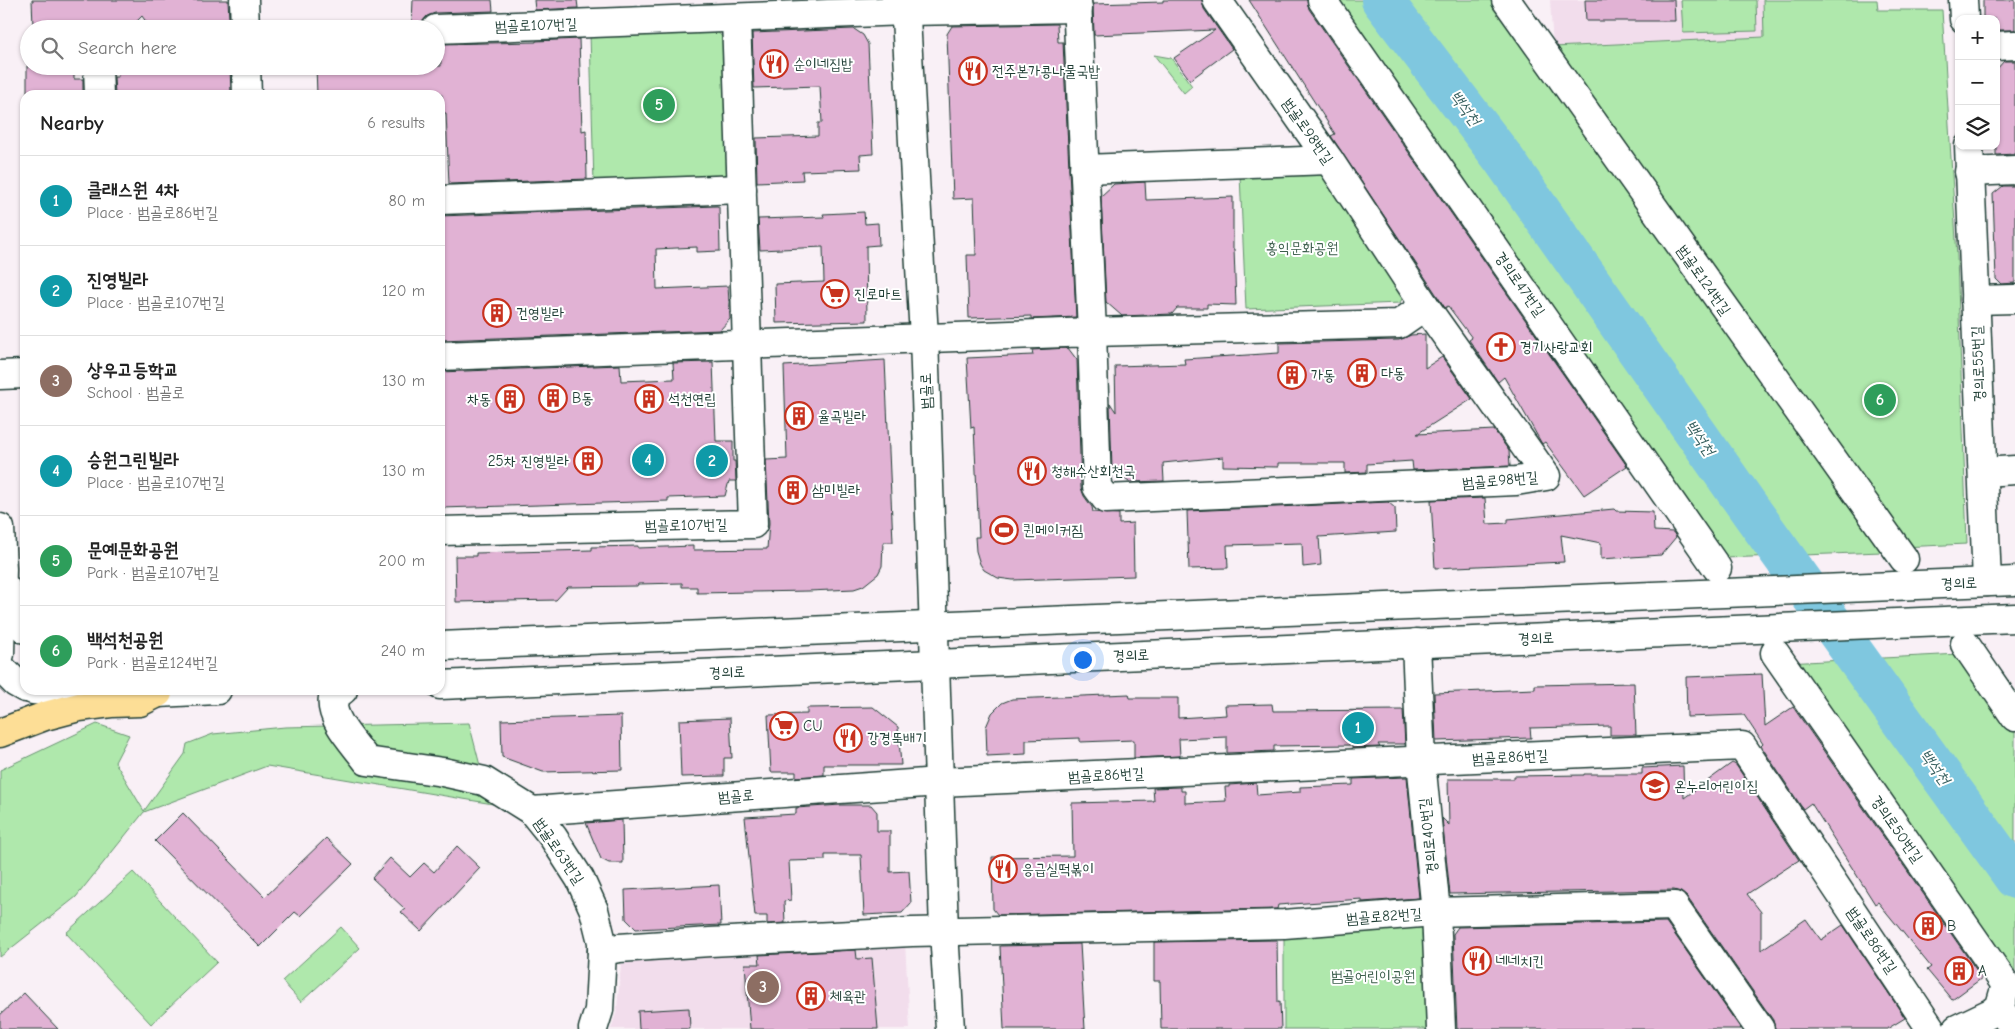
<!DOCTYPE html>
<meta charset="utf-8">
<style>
:root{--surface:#fff;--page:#f6f6f6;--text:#222;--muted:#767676;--line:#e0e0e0;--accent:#c8321e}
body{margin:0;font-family:"Comic Neue","Poor Story",sans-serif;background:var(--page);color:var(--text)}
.controls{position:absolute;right:15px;top:15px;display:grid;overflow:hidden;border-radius:10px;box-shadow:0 1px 4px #0004}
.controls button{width:45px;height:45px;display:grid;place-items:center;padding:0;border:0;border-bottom:1px solid var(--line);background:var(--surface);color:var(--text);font:25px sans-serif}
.you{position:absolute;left:1082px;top:659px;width:18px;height:18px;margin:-12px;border:4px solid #fff;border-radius:50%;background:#1a73e8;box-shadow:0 0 0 8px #1a73e833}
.badge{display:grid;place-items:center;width:32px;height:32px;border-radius:50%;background:var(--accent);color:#fff;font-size:16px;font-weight:700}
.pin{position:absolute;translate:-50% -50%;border:2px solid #fff;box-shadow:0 1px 5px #0006}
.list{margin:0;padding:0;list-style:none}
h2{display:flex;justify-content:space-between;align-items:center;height:65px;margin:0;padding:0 20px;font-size:21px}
h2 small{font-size:16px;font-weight:400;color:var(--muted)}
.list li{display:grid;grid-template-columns:32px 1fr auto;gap:15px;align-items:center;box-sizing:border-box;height:90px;padding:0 20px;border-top:1px solid var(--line)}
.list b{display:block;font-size:19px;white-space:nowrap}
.list p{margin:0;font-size:16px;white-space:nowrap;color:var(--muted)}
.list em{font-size:16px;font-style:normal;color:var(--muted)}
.icon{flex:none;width:28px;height:28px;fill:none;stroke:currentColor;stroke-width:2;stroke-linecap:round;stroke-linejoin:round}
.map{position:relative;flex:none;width:2015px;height:1029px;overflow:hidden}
.search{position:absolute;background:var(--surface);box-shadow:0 1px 4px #0004;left:20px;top:20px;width:425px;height:55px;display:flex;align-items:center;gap:12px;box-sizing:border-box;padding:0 18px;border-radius:28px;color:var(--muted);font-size:19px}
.panel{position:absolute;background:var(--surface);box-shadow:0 1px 4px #0004;left:20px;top:90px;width:425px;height:605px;border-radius:15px}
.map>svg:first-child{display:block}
.built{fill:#f2ddec}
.green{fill:#afe8ac;stroke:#679270}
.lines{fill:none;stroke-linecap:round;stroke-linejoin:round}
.river{stroke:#7fc7df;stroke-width:42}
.building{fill:#e1b2d4;stroke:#1f3d34}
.minor-casing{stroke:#1f3d34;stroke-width:31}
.highway-casing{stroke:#1f3d34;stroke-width:31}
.minor{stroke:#fff;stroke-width:28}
.highway{stroke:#fdde96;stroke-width:28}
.labels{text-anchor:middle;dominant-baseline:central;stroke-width:4;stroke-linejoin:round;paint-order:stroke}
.street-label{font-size:15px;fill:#1f3d34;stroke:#fff}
.poi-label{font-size:15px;fill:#1f3d34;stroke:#fff;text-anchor:start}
.park-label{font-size:15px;fill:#3c5f4c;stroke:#fff}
.water-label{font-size:16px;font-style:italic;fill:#37605f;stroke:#fff}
</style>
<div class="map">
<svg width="2015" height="1029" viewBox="0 0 2015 1029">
<rect width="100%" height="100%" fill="#f9f0f6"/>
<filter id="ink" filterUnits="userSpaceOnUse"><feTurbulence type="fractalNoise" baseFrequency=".02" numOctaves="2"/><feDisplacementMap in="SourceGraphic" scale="10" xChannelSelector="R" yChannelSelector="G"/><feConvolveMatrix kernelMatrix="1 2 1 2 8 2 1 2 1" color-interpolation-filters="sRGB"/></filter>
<g filter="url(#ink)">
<g class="built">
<polygon points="1550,0 1763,0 1765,37 1553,47"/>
<polygon points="905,943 910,1029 611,1029 617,1010 621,964 711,948"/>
</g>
<g class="green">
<polygon points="1336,0 1502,0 1882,552 1725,558"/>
<polygon points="1681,0 1756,0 1757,31 1683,33"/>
<polygon points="1763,0 1877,0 1878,10 1942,10 1957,257 1967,544 1901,547 1553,47 1764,37"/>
<polygon points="715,29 724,39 729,171 722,181 594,185 590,33"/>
<polygon points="1154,55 1171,58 1192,86 1184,93"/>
<polygon points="1322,172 1404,294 1400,303 1246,309 1240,175"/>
<polygon points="1960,654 2015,726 2015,989 1786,663"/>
<polygon points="469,723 484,781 493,804 267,766 144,812 76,897 0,957 0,770 97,724 129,735 115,762 144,811 185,754 187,744 213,734 285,727"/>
<polygon points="133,872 217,962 151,1024 66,933"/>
<polygon points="1425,919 1427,1029 1284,1029 1284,928"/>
<polygon points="341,927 360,948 301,1002 282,981"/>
</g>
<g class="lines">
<polyline class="river" points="1382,0 1502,157 1753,514 2015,878"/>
</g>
<g class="building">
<polygon points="32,0 228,0 229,19 227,21 171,23 169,25 149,26 142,16 132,26 33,27"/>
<polygon points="413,0 492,0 493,11 435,13 427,16 422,22 412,22"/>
<polygon points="534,0 577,0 578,8 535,10"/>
<polygon points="1163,0 1202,0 1204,9 1232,49 1190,80 1174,58 1215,30 1094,35 1093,4 1163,2"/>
<polygon points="1249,0 1307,0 1309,9 1627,466 1584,495 1545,442 1542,444 1504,377 1498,382 1469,340 1472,338 1448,306 1445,308 1438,297 1331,136 1335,134"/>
<polygon points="1585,0 1674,0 1675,21 1586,21"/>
<polygon points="1983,0 2015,0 2015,30 1996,30 1996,19 1983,19"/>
<polygon points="1057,24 1058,42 1063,42 1076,317 1031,319 1031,316 969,318 967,255 976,255 974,198 953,199 947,34 952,26"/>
<polygon points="854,29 863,35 868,44 873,154 860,155 861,169 802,171 803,180 757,182 756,138 818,136 818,123 822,123 820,86 754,88 752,33"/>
<polygon points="579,39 582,131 586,130 587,179 449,184 446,113 442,113 442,95 317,95 316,66 354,66 354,68 441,66 440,44 536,42 536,41"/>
<polygon points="2004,61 2015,61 2015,154 1996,155 1996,70"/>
<polygon points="27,66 74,66 74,79 83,79 83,95 27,95"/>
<polygon points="117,66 230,66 231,95 115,95 114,77 118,77"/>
<polygon points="1145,182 1146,200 1233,197 1233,249 1234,249 1236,305 1207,304 1207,308 1177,308 1172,314 1122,316 1106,302 1101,196 1114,184"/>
<polygon points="2003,186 2015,186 2015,283 2001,284 1996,279 1993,194"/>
<polygon points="717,206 719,207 720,251 697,252 697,247 656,249 657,289 728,286 730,319 720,330 440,340 440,216"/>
<polygon points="864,212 865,224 878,223 879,245 866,246 867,321 776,323 775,284 824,282 823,247 760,250 758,219 824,217 823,214"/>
<polygon points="1425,334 1425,368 1442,357 1472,399 1417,434 1494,430 1509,451 1510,466 1413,470 1412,461 1367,464 1367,472 1345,473 1345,463 1278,463 1278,467 1223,466 1223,457 1163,463 1164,481 1129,482 1112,470 1110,403 1116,412 1115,366 1185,364 1184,359 1279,353 1279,343 1399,340 1411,335"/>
<polygon points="1068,348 1077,360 1081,488 1084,496 1092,507 1093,512 1119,514 1119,524 1133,523 1134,576 1013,580 998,578 984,570 980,564 976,551 975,537 979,537 974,427 971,428 967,358 1033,355 1032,350"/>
<polygon points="885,360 893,542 883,542 882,566 878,574 863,586 854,589 809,591 697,593 697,587 682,587 682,583 638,584 637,586 568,587 556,600 456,602 455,556 476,556 476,553 592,550 592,547 638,546 638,548 693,546 693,550 767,549 769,523 766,460 787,459 784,366"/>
<polygon points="713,362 716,441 733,441 733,461 735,461 736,481 729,481 725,496 668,498 668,501 442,508 440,372 620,365 621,381 674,379 673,363"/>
<polygon points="1485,498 1487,524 1508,523 1508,519 1614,509 1616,511 1653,512 1654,531 1673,532 1676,537 1661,555 1601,559 1601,543 1561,535 1564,562 1435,568 1431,500"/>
<polygon points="1388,502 1395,508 1396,532 1319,537 1321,565 1303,567 1302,543 1227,545 1228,568 1189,569 1187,511"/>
<polygon points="1762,674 1765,726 1793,707 1982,978 1952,1000 1927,970 1931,967 1878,902 1875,904 1811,803 1803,809 1761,746 1763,744 1744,715 1687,717 1686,677"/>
<polygon points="1634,683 1636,735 1610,735 1610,726 1530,728 1531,738 1436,741 1434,693 1535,689 1535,685"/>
<polygon points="1129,694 1130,698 1178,698 1178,718 1226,715 1225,705 1272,704 1273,711 1403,710 1405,744 1378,744 1380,747 1352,748 1352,745 1274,746 1274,751 1227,753 1227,737 1179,739 1180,756 1134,758 1134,740 1080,742 1080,738 1026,740 1026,754 987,756 986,727 992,713 1002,703 1012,699"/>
<polygon points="873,707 898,727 901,765 824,765 824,775 796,777 796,772 771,772 768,715 807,714 807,708"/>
<polygon points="621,716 622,770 543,772 502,757 501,720"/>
<polygon points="730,718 732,758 724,758 724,776 681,777 679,720"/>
<polygon points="1732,763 1736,765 1799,860 1747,894 1761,912 1761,950 1806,919 1821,940 1843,925 1905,1018 1887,1029 1775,1029 1773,1020 1687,897 1681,892 1674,890 1450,894 1442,818 1449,825 1448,779 1514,779 1514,776 1584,775 1584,774 1642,774 1642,768 1683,766 1684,798"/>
<polygon points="1407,777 1419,898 1362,902 1362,899 1278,905 1277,909 998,915 993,909 992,857 1073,856 1072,803 1154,801 1153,788 1181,787 1181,791 1185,791 1185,803 1226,801 1225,787 1229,787 1229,785 1256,783 1257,795 1300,792 1300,787 1353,785 1353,779"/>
<polygon points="841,805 871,805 877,812 877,831 890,831 890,872 909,871 911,903 902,913 864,915 861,855 825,855 825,860 789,861 791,900 784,901 785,923 767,924 767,916 755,916 745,817 796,814 796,808"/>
<polygon points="183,813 265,897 326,838 353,864 300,916 295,912 260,947 155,841"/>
<polygon points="622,820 623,863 609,863 601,859 586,823"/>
<polygon points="457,846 480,868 421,931 401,912 405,909 372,878 390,858 410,877 424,863 434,872"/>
<polygon points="719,885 721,925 636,929 626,919 625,890"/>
<polygon points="1666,922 1741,1029 1457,1029 1453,934 1458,927"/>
<polygon points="1277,940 1278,1002 1280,1001 1281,1029 1161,1029 1160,981 1154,981 1154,942"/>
<polygon points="1080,944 1085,1029 1004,1029 1000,946"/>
<polygon points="856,950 857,959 872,958 878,1029 750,1029 745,964 760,964 759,955"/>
<polygon points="24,993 58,1029 0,1029 0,1015"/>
<polygon points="689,1008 690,1029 639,1029 638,1011"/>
</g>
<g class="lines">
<defs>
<g id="minor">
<polyline points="244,0 245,29"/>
<polyline points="905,0 924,337 944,931 950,1029"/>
<polyline points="1077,0 1092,332 1399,324 1425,306"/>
<polyline points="1322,0 1717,568"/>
<polyline points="1506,0 1904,559"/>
<polyline points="1963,0 1964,19"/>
<polyline points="436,29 906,11 1078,8"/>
<polyline points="1996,46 2015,45"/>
<polyline points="98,66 99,95"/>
<polyline points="246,66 247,95"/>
<polyline points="1969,146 1987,582"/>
<polyline points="1084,169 1329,160"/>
<polyline points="1969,172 2015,170"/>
<polyline points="440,200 742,189"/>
<polyline points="1975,300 2015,299"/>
<polyline points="440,356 1092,332 1097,487 1106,499 1516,481 1546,476 1425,306 1329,160 1217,0"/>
<polyline points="0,375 25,374"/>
<polyline points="1983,472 2015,470"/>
<polyline points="0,528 2,569 0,654"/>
<polyline points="440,531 753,524 736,18"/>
<polyline points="6,588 12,608 25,629"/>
<polyline points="1416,643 1421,761 1436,912 1441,1029"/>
<polyline points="1965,644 2015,717"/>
<polyline points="440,646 2015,581"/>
<polyline points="1775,653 2006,985 1999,1009"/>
<polyline points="0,667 16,683 25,688"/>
<polyline points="440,685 2015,618"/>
<polyline points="33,690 58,692 93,690"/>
<polyline points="147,690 158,693 217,690"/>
<path d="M343,690L333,698C329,719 355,744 367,761L443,772L484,781L532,811L553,837L580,879L594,910L602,942V951L599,1010L593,1029"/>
<polyline points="532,811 939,782 1742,746 1931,1029"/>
<polyline points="602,951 619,948 710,942 912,932 1284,924 1434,912 1674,906 1760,1029"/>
<polyline points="1957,1029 1999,1009 2015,1028"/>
</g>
<polyline id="highway" points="0,733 45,716 79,707 111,703 140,702 158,693"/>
</defs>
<use href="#minor" class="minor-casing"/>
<use href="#highway" class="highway-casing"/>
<use href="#minor" class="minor"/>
<use href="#highway" class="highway"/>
</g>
</g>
<defs>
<symbol id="restaurant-ring" viewBox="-11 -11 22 22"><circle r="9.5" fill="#fff" stroke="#c8321e" stroke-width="1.5"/><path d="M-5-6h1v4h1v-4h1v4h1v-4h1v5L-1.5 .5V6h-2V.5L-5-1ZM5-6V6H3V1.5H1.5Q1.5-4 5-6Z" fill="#c8321e"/></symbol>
<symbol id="supermarket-ring" viewBox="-11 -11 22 22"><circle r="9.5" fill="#fff" stroke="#c8321e" stroke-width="1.5"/><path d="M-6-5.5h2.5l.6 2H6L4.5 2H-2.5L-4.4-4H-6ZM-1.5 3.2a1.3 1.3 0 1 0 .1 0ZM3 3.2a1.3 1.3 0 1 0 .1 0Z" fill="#c8321e"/></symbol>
<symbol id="building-ring" viewBox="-11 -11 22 22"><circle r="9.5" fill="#fff" stroke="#c8321e" stroke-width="1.5"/><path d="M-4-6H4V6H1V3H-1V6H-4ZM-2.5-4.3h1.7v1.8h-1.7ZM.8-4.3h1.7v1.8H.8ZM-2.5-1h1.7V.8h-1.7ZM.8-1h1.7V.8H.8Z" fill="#c8321e"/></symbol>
<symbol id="church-ring" viewBox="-11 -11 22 22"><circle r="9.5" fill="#fff" stroke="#c8321e" stroke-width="1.5"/><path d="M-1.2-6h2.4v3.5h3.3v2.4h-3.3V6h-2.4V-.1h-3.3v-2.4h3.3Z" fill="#c8321e"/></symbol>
<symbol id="stadium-ring" viewBox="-11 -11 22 22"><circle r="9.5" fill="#fff" stroke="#c8321e" stroke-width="1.5"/><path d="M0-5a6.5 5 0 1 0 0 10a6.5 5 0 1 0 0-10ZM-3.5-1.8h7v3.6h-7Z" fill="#c8321e"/></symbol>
<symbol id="school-ring" viewBox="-11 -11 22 22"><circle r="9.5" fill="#fff" stroke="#c8321e" stroke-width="1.5"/><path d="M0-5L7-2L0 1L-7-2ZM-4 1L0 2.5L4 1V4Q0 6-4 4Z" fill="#c8321e"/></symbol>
</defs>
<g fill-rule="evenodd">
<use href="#restaurant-ring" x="758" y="48" width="32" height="32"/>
<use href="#restaurant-ring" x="957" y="55" width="32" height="32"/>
<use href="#supermarket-ring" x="819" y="278" width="32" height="32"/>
<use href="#building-ring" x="481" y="297" width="32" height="32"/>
<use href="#church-ring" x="1485" y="331" width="32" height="32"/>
<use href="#building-ring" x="1346" y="357" width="32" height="32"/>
<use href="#building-ring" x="1276" y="359" width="32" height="32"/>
<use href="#building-ring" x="537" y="382" width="32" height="32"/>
<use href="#building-ring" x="494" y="383" width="32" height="32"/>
<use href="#building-ring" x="633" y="383" width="32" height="32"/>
<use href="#building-ring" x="783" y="400" width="32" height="32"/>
<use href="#building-ring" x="572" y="445" width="32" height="32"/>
<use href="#restaurant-ring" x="1016" y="455" width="32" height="32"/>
<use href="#building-ring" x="777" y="474" width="32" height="32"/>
<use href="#stadium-ring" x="988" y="514" width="32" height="32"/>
<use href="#supermarket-ring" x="768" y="710" width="32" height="32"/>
<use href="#restaurant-ring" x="832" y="722" width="32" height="32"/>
<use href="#school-ring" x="1639" y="770" width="32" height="32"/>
<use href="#restaurant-ring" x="987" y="853" width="32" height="32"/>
<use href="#building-ring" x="1912" y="910" width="32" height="32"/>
<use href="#restaurant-ring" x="1461" y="945" width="32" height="32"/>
<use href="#building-ring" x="1943" y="955" width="32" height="32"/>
<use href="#building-ring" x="795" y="980" width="32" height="32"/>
</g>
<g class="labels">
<g class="street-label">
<text transform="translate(536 25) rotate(-2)">범골로107번길</text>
<text transform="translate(1308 131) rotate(55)">범골로98번길</text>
<text transform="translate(1704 280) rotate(55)">범골로124번길</text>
<text transform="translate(1520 284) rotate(55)">경의로47번길</text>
<text transform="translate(1978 364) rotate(-92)">경의로55번길</text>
<text transform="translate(926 391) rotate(-92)">범골로</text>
<text transform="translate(1500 480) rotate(-5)">범골로98번길</text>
<text transform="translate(686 525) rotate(-1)">범골로107번길</text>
<text transform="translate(1959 583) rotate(-2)">경의로</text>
<text transform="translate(1536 638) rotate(-2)">경의로</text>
<text transform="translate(1131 655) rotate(-2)">경의로</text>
<text transform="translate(727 672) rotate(-2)">경의로</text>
<text transform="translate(1510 757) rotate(-3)">범골로86번길</text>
<text transform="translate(1106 775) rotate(-3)">범골로86번길</text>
<text transform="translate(736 796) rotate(-4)">범골로</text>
<text transform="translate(1897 829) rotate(55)">경의로50번길</text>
<text transform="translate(1428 836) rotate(-96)">경의로40번길</text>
<text transform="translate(559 851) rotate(56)">범골로63번길</text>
<text transform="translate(1384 916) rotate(-4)">범골로82번길</text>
<text transform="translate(1872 940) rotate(56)">범골로86번길</text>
</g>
<g class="poi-label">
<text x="793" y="64">순이네집밥</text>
<text x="992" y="71">전주본가콩나물국밥</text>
<text x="854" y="294">진로마트</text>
<text x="516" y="313">건영빌라</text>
<text x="1520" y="347">경기사랑교회</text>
<text x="1381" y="373">다동</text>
<text x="1311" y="375">가동</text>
<text x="572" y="398">B동</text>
<text x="491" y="399" text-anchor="end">차동</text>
<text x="668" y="399">석천연립</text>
<text x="818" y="416">율곡빌라</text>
<text x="569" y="461" text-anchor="end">25차 진영빌라</text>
<text x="1051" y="471">청해수산회천국</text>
<text x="812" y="490">삼미빌라</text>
<text x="1023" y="530">퀸메이커짐</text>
<text x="803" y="726">CU</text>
<text x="867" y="738">강경뚝배기</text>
<text x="1674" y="786">온누리어린이집</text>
<text x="1022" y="869">응급실떡볶이</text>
<text x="1947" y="926">B</text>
<text x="1496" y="961">네네치킨</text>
<text x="1978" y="971">A</text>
<text x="830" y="996">체육관</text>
</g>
<g class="park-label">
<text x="1302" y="248">홍익문화공원</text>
<text x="1373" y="976">범골어린이공원</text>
</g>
<g class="water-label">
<text transform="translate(1465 108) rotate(53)">백석천</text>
<text transform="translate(1700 438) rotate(55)">백석천</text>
<text transform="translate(1935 767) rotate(54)">백석천</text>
</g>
</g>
</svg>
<div class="controls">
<button>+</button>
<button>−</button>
<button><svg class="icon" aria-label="layers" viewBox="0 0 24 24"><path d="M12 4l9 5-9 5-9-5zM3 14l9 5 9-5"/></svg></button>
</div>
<div class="you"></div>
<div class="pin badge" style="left:1358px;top:728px;background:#0f9aa8">1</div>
<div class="pin badge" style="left:712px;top:461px;background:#0f9aa8">2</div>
<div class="pin badge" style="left:763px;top:987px;background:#8d6e63">3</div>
<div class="pin badge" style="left:648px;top:460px;background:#0f9aa8">4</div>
<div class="pin badge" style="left:659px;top:105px;background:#2e9e5b">5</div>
<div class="pin badge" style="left:1880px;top:400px;background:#2e9e5b">6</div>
<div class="search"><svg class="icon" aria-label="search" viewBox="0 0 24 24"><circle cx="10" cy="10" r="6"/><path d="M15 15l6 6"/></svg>Search here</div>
<section class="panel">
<h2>Nearby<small>6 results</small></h2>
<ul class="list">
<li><span class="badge" style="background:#0f9aa8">1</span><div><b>클래스원 4차</b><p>Place · 범골로86번길</p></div><em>80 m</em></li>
<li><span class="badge" style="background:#0f9aa8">2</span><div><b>진영빌라</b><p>Place · 범골로107번길</p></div><em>120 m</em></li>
<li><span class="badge" style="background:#8d6e63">3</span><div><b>상우고등학교</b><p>School · 범골로</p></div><em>130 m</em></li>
<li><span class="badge" style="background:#0f9aa8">4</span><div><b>승원그린빌라</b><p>Place · 범골로107번길</p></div><em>130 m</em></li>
<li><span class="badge" style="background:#2e9e5b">5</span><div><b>문예문화공원</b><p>Park · 범골로107번길</p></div><em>200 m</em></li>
<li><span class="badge" style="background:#2e9e5b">6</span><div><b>백석천공원</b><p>Park · 범골로124번길</p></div><em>240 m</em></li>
</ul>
</section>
</div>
